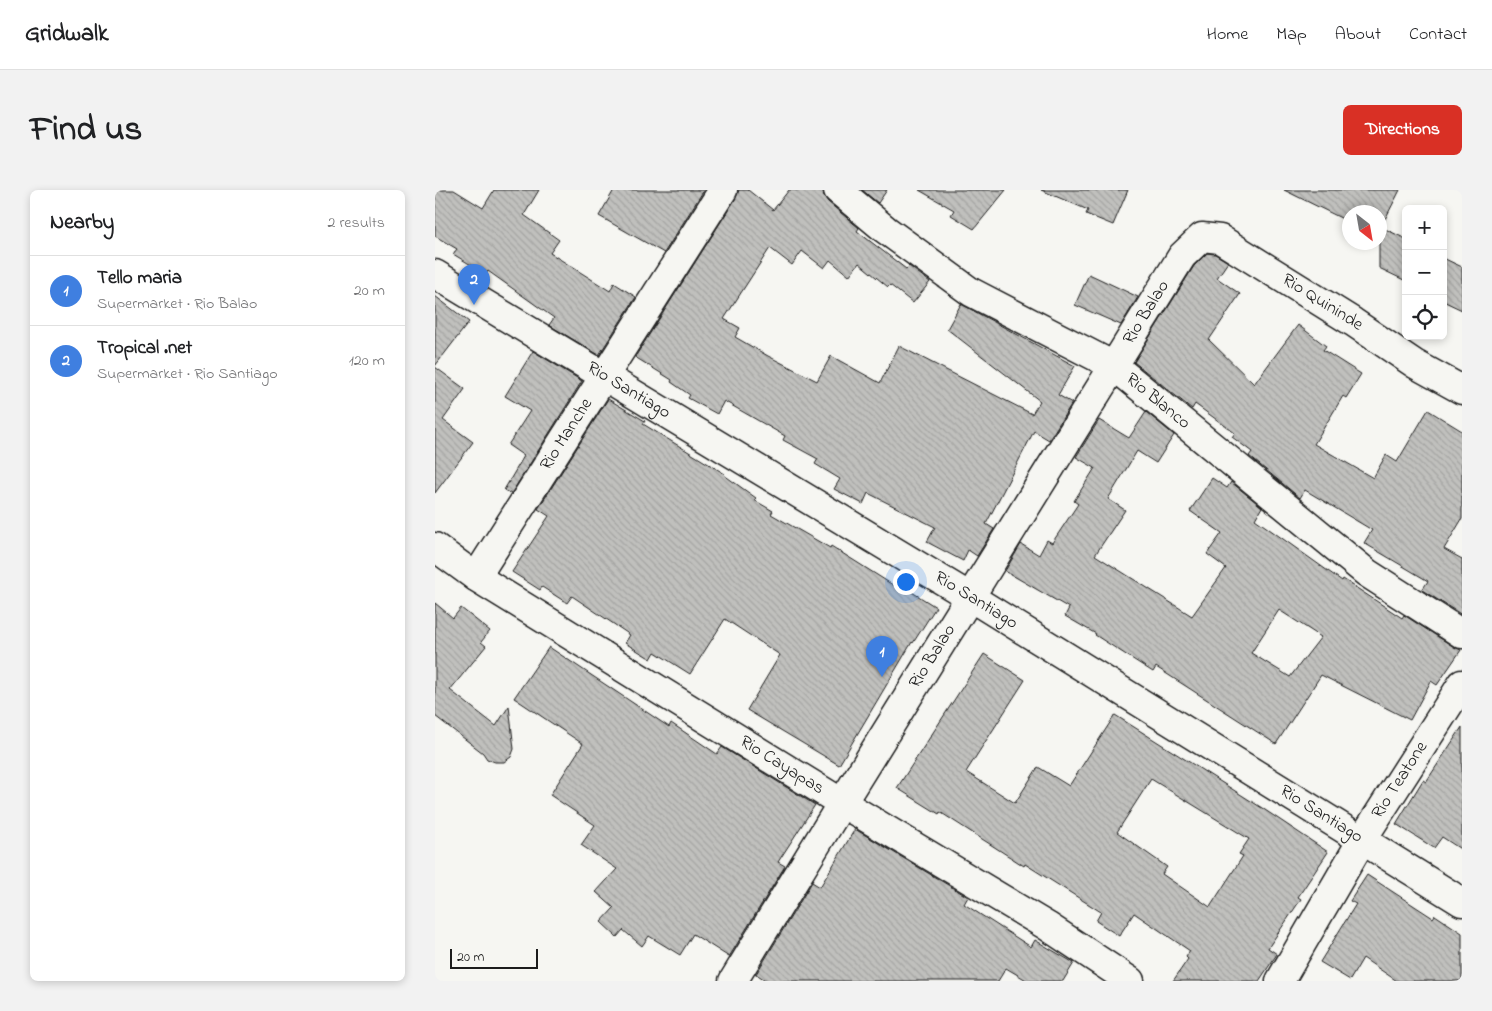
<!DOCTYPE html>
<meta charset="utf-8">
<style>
:root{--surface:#fff;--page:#f2f2f2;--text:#202124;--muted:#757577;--line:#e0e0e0;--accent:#d93025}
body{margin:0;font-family:"Indie Flower",sans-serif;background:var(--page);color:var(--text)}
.controls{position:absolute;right:15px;top:15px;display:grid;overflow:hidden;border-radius:8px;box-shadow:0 2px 8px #0003}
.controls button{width:45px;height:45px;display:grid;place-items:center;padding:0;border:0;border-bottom:1px solid var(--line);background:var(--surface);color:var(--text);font:25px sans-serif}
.compass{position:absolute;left:907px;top:15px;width:45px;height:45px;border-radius:50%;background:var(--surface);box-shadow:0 2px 8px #0003;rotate:149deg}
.scale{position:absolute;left:15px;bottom:12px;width:88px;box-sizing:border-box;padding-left:5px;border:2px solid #1c1c1c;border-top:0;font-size:14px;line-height:18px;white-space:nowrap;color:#1c1c1c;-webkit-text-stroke:4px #f6f6f2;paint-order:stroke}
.you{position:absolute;left:470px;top:391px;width:18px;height:18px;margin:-12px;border:4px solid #fff;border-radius:50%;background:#1a73e8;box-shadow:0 0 0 8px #1a73e833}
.badge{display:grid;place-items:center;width:32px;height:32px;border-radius:50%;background:var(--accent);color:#fff;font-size:16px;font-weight:700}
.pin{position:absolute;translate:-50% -41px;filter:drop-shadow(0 1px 2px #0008)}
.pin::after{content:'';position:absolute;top:26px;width:18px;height:15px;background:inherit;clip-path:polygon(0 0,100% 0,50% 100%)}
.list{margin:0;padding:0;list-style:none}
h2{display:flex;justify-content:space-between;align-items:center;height:65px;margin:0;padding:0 20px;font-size:21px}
h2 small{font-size:16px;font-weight:400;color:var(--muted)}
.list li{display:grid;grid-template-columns:32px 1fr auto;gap:15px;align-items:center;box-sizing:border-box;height:70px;padding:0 20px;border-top:1px solid var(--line)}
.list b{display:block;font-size:19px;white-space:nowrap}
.list p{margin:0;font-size:16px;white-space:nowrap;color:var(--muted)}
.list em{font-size:16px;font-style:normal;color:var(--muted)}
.icon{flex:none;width:28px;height:28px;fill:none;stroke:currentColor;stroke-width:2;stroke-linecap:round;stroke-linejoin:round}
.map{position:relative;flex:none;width:1027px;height:791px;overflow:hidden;border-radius:8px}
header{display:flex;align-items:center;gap:30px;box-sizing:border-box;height:70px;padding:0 25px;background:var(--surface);border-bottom:1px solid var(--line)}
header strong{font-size:24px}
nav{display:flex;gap:28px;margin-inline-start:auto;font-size:18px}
.intro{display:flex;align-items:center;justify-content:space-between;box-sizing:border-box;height:120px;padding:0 30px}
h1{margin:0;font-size:35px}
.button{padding:12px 22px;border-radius:8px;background:var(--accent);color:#fff;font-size:18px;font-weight:700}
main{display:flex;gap:30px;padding:0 30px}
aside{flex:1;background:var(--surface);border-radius:8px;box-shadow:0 2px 8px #0003}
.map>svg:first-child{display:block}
.building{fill:url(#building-back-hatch);stroke:#1c1c1c;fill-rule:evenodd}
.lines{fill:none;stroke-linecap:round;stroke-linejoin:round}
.minor-casing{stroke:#1c1c1c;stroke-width:31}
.minor{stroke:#f6f6f2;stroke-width:28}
.labels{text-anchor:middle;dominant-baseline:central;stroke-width:5;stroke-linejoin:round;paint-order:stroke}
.street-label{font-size:18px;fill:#1c1c1c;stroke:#f6f6f2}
</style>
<header>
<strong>Gridwalk</strong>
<nav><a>Home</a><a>Map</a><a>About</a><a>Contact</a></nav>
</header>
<div class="intro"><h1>Find us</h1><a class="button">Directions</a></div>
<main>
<aside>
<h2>Nearby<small>2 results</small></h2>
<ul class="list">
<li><span class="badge" style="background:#3f7fe0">1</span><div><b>Tello maria</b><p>Supermarket · Rio Balao</p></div><em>20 m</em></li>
<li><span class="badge" style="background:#3f7fe0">2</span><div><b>Tropical .net</b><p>Supermarket · Rio Santiago</p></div><em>120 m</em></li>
</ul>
</aside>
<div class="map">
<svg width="1027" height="791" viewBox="0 0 1027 791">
<defs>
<pattern id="building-back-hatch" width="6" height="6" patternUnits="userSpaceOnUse" patternTransform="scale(1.25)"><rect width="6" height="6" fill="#c0c0bd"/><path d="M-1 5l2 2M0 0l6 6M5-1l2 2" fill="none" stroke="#a4a4a2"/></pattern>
</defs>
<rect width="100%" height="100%" fill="#f6f6f2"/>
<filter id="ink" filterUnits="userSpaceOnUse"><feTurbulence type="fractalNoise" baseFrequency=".02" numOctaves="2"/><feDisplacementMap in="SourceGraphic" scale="10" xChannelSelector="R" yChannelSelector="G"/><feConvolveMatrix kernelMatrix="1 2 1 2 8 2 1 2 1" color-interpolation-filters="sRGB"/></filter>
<g filter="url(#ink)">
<g class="building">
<polygon points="0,0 19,0 48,18 59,0 104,0 89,25 124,50 115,63 175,101 179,93 201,107 164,165 114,135 119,128 53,81 51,84 18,64 22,59 0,46"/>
<polygon points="179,0 269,0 229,63 164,26"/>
<polygon points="304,0 313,0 338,20 354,0 388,0 389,6 393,12 424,38 422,41 471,79 474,76 495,92 478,113 455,95 453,97 424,73 414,86 395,70 389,78 367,61 357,75 335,58 289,129 305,138 300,147 333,166 382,191 396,166 445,193 464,156 597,224 605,211 512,139 526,114 640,176 623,205 637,213 614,250 599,241 551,334 559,339 542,366 533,360 528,371 492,352 500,337 433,303 428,314 399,299 405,289 380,274 383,269 348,250 350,246 289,211 282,224 253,208 255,205 236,192 237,190 200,167 301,8"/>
<polygon points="427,0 452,0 443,13"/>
<polygon points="484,0 571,0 539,39 516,25 519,20"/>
<polygon points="606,0 693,0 678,35 651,24 653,20"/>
<polygon points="849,0 965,0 946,37 971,49 971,91 944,78 944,22 914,22 914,36 909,33 910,30"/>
<polygon points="772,63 780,64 793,72 782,88 805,104 774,150 819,194 863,135 891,156 888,160 926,184 911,208 908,206 879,254 938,288 951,265 962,272 993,220 1027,241 1027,329 1009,359 1027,369 1027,425 987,400 993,391 929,353 937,340 870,300 865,308 814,266 817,262 797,247 800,243 760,214 757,219 699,172 759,76"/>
<polygon points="1008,68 1027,77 1027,120 1008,111"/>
<polygon points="654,84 703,107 686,135 640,115"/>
<polygon points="0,106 34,132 0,176"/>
<polygon points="98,161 147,191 76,304 69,300 89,266 73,255 95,221 70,206"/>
<polygon points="0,177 30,199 8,230 38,252 0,303"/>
<polygon points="173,209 210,231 208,234 290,284 289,285 321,308 319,310 338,321 336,324 395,358 396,356 461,397 464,394 501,417 478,453 477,452 404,575 312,520 345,465 290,429 255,484 220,462 216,469 190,453 195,445 137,406 132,413 107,397 105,400 77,382 114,326 103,319"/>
<path d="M711,222L739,245L721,273L702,261L673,309L690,320L660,365L757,426L791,378L772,364L787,343L755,321L777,288L792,298L796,292L827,317L820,329L907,391L908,389L967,428L969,425L1019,457L1026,460L1002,495L996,491L975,530L886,485L841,554L721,477L718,482L660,445L661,444L630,426L634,418L570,381L586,354L604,365L612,350L617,353L643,314L639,311L660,278L641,267L664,230L694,248ZM844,420L886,447L855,487L816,463Z"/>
<polygon points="0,413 18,428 26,418 55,441 46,452 51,456 15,500 61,536 74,516 79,559 76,567 69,572 60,572 52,569 48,563 0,526"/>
<polygon points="114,457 234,537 236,533 282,564 287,557 380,615 343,672 350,676 294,767 258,744 245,765 214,746 207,756 188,740 182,747 166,732 179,718 161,702 182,679 146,655 160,635 115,605 148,554 79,508"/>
<path d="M549,464L590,490L531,582L580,613L603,577L634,596L680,525L827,618L893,662L863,707L866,709L833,758L842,764L824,791H738L753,769L751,767L755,761L699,723L684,746L661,731L666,722L590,674L589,676L505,622L504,624L462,598ZM716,589L814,649L804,664L808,666L775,717L727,684L732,677L682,642Z"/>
<polygon points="1027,537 1027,660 1007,647 999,658 961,634 988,590 991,592"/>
<polygon points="420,639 533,707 529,714 596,757 600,750 639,773 628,791 593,791 571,778 563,791 332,791 321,784 377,692 385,697"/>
<polygon points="932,685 998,728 1000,725 1027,743 1027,791 962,791 928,768 915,790 885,772 921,714 915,711"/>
</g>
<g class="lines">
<defs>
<g id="minor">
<path id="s1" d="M403,0L451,40L536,102L679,176L932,383L1027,444"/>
<path id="s2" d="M0,84L535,407L1027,712"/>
<path id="s3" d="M0,357L41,387L407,613L612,736L695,791"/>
<path id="s4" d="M41,387L288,0"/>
<path id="s5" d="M298,791L407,613L747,66L767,47L785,49L918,132L980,174L1027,200"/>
<path id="s6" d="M845,791L927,650L1027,494"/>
</g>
</defs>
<use href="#minor" class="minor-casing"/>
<use href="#minor" class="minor"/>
</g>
</g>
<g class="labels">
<g class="street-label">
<text stroke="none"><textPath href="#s5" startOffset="1019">Rio Quininde</textPath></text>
<text stroke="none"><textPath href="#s5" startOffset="786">Rio Balao</textPath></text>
<text stroke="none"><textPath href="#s2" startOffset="226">Rio Santiago</textPath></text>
<text stroke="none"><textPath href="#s1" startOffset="385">Rio Blanco</textPath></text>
<text stroke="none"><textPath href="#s4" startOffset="169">Rio Manche</textPath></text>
<text stroke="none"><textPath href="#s2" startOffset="632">Rio Santiago</textPath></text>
<text stroke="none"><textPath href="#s5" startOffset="381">Rio Balao</textPath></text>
<text stroke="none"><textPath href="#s3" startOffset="410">Rio Cayapas</textPath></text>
<text stroke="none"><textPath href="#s6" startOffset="234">Rio Teatone</textPath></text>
<text stroke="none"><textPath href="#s2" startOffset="1038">Rio Santiago</textPath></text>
</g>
</g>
</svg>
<div class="controls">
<button>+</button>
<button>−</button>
<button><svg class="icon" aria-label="locate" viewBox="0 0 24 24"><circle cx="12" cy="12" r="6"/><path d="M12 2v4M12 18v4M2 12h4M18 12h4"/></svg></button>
</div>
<svg class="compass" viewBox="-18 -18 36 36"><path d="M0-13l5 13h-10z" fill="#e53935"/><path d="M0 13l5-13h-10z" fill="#757577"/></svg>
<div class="scale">20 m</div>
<div class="you"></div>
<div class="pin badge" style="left:447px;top:487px;background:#3f7fe0">1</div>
<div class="pin badge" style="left:39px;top:115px;background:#3f7fe0">2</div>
</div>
</main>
